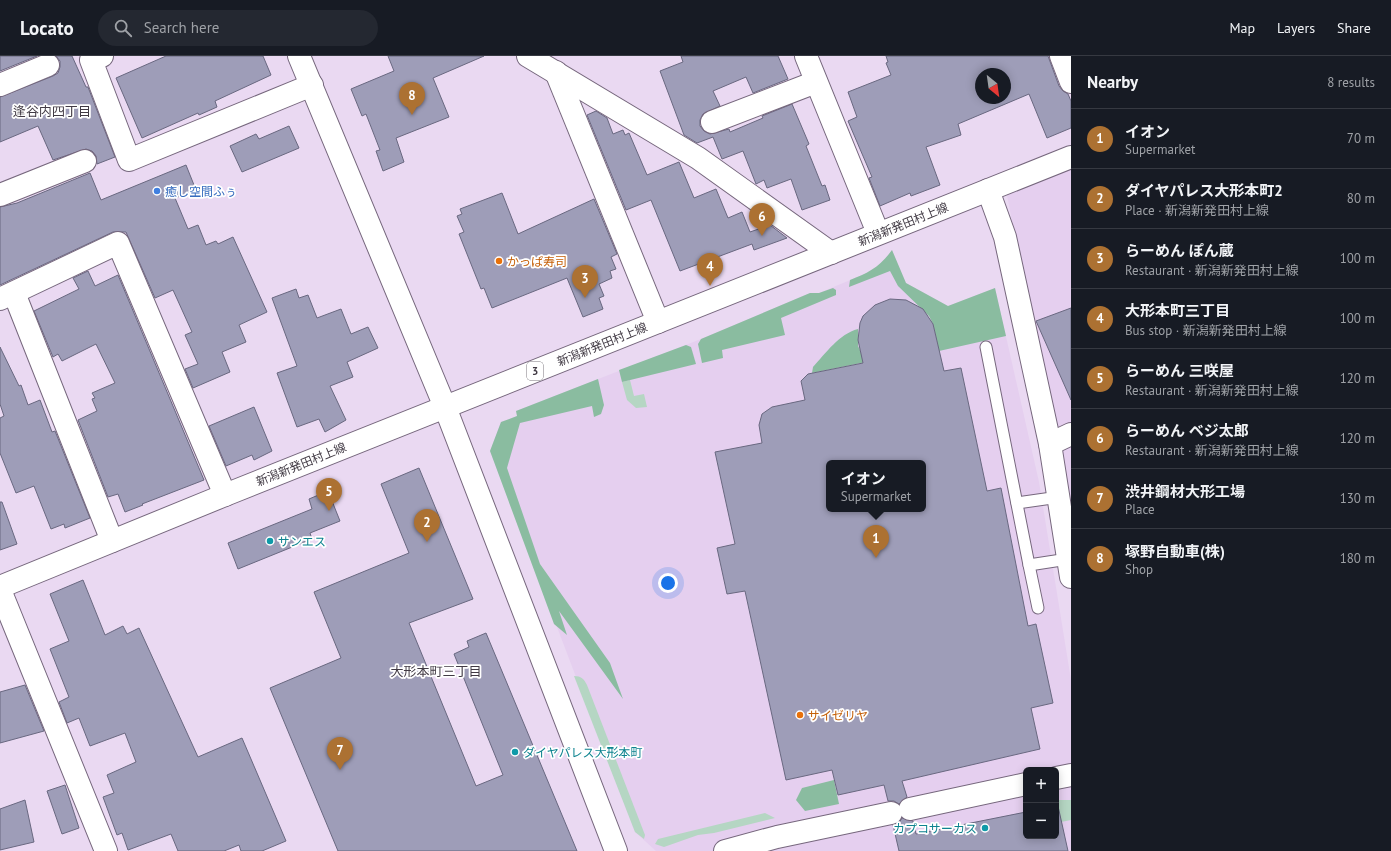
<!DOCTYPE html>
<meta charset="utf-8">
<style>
:root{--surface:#171b24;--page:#242831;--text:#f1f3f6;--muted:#9ea1a6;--line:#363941;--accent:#ac7132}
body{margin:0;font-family:"PT Sans","Noto Sans JP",sans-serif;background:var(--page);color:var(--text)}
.controls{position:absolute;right:12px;bottom:12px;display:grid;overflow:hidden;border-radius:6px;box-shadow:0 2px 10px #0003}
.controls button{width:36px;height:36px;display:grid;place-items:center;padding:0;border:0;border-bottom:1px solid var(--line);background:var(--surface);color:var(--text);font:20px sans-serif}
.compass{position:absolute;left:975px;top:12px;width:36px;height:36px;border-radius:50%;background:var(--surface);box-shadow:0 2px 10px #0003;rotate:151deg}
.you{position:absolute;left:668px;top:527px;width:14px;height:14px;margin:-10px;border:3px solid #fff;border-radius:50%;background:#1a73e8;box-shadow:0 0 0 6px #1a73e833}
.badge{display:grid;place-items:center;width:26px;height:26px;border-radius:50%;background:var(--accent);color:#fff;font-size:13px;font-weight:700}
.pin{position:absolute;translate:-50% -33px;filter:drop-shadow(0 1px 2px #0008)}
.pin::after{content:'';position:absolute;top:21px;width:14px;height:12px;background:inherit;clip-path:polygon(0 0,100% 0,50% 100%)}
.popup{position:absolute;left:826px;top:404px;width:100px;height:52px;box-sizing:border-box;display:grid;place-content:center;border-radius:6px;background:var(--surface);filter:drop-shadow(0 1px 3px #0005);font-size:13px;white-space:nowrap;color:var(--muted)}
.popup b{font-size:15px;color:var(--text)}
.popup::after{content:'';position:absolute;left:50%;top:100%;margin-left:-8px;border:8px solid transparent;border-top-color:var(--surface)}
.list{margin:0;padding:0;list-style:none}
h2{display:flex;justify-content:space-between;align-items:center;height:52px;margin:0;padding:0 16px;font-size:17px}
h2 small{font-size:13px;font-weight:400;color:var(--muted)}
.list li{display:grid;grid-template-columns:26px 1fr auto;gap:12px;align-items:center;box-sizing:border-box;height:60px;padding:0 16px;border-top:1px solid var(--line)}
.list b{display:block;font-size:15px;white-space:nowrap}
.list p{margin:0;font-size:13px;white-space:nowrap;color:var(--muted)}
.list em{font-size:13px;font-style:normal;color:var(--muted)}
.icon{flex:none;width:22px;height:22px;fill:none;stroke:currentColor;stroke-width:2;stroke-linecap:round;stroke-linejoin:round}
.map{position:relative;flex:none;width:1071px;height:795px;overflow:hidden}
header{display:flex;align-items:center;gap:24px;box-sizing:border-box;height:56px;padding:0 20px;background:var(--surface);border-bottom:1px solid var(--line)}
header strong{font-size:19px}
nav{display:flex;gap:22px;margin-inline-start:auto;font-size:14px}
.search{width:280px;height:36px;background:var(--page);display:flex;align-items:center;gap:10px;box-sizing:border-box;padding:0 14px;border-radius:22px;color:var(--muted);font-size:15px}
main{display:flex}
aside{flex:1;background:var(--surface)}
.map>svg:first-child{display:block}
.built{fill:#e5cfef;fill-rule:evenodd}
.green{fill:#b5d6c3}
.forest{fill:#8abca0}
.building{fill:#9e9db8;stroke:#696880;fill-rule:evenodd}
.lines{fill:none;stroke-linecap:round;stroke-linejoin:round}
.service-casing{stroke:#76677d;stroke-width:13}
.minor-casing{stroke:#76677d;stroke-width:24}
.tertiary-casing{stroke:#76677d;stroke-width:24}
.primary-casing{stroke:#76677d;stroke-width:24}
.service{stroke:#fff;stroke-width:11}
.minor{stroke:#fff;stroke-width:22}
.tertiary{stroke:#fff;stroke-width:22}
.primary{stroke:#fff;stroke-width:22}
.shop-dot{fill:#3f7fe0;stroke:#fff;stroke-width:1.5}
.food-dot{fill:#e8710a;stroke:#fff;stroke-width:1.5}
.culture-dot{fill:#0f9aa8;stroke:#fff;stroke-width:1.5}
.labels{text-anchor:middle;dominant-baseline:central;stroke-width:3.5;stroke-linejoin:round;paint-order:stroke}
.shield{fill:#fff;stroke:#7a757c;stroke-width:1}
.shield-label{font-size:11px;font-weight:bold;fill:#413a44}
.shop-label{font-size:12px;fill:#366cbe;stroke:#fff;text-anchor:start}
.street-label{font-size:12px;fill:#413a44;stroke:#fff}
.food-label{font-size:12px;fill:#c56008;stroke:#fff;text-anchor:start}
.culture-label{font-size:12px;fill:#0d838f;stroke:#fff;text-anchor:start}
.neighbourhood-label{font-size:13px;fill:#413a44;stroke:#fff}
</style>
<header>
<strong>Locato</strong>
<div class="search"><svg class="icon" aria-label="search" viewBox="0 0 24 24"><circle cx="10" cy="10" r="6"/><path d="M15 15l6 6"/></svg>Search here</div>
<nav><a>Map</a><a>Layers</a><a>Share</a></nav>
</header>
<main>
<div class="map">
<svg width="1071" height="795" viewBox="0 0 1071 795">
<rect width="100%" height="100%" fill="#ead9f2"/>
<g class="built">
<polygon points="1071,112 1071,474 1007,139"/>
<path d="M892,194L906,227L948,250L995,232L1039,426L1071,624V795H656L635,776L490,395L501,366L517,360L516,355L701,283L810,237H819L872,215L879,210ZM829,407H923V453H829ZM1026,714H1056V780H1026Z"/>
</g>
<g class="green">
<polygon points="630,324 634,340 644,338 647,351 636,352 627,344 622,326"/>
<path d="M574,620C581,620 584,623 587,629L645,779L644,783L635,776Z"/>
<polygon points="1056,744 1071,744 1071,764 1061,766"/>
<polygon points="765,757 775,762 714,777 698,779 664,791 655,788 658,783"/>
</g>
<g class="forest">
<path d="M892,194L906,227L948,250L995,232L1006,280L939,295L933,268L929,260L898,230L890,215L849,231L850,224C868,217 880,211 892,194Z"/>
<polygon points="833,232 836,234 836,239 781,262 785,279 722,294 723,302 702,307 698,288 701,283 810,237 819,237"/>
<path d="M858,273V290L866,306L812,317L813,311C826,297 839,278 858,273Z"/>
<polygon points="686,289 691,291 696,308 622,326 619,314"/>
<polygon points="598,323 604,349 601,358 594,361 592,350 520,367 507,412 540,508 610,607 623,643 559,555 567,579 554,568 490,395 501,366 517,360 516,355"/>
<polygon points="834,724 839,748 805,755 796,744 802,732"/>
</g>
<g class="building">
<polygon points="0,0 37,0 0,15"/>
<polygon points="56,0 72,0 86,31 88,31 115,101 97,108 96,100 92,95 86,93 53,104 38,70 0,86 0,41 53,20 58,17 60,11 60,5"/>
<polygon points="166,0 263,0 271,19 215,45 217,51 199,59 198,57 142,82 116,22"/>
<polygon points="388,0 484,0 433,22 449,61 396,82 404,106 383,115 376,95 380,94 366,58 362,60 351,33 394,15"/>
<polygon points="681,0 778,0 788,23 753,37 746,21 713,35 720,50 703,58 700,64 700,70 704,75 710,78 729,73 730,76 763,62 762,60 792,48 809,88 806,90 822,130 825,129 830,144 802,154 791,123 767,132 764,124 756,128 743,95 722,103 713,81 697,87 684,79 660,15 683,6"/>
<path d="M886,0H1048L1059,30L1063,35L1068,38L1071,45V72L1047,82L1029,38L958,68L961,79L926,91L940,129L911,140L910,137L880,150L869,122L872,121L848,65L857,61L848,36L891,19L886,7L888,6ZM981,18H1005V42H981Z"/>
<polygon points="596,55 607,62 613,78 623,74 625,79 629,77 647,119 679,106 694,142 716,133 728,162 742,156 750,176 770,169 787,182 754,194 752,188 680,215 651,144 626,154 587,59"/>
<polygon points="289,70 299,92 242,116 230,90 256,78 259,83"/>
<polygon points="186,109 196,134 175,142 188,173 198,169 206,189 216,185 218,188 233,181 267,256 239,269 246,286 222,296 230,316 193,332 185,313 198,308 185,279 192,276 173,234 155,242 126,176 113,176 0,229 0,151 17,147 90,117 101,144"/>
<polygon points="502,137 518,178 594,143 617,198 611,201 616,213 610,215 612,222 599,228 604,240 599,242 603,253 583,261 567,222 492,252 484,232 481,233 459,178 464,176 457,160 462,158 460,153"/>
<polygon points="88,215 95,230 118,219 204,424 142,448 143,449 125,456 118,438 108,441 78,364 97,355 92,343 95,342 92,337 115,327 96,288 62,305 58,298 53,301 34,255 79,233 73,222"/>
<polygon points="296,233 299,242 308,239 317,262 341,253 351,278 368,271 378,292 347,306 353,321 330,330 346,364 325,376 319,363 297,371 277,317 297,310 272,242"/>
<path d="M890,243L906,244L923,253L933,268L944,315L961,312L987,435L1001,432L1028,570L1036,568L1053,647L1031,652L1040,693L902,725L907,741L899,748L894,745H888L884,729L838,739L832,714L786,724L745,535L727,538L717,492L735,488L715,396L762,387L759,369L762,358L772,351L805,344L801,325L808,318L863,307L858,284L860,267L863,260L875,249ZM829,407H923V453H829Z"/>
<polygon points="1071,252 1071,344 1036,265"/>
<polygon points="0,291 19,330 21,329 28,349 40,344 52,376 55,375 90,462 65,472 64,468 51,473 34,430 16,437 0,397 0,362 4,360 0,348"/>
<polygon points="254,351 272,395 254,404 252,399 226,410 209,370"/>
<polygon points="419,412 473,543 409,567 476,730 503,719 454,598 469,591 467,585 486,577 577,795 338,795 270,632 341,602 314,536 409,497 381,428"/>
<polygon points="328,435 340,465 310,477 312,483 238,513 228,487 312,453 309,443"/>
<polygon points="0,446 2,446 17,488 0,494"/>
<polygon points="83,524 105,579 123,570 127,578 139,572 198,701 242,682 286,785 262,795 241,795 239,789 224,795 178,795 171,778 128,794 122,777 117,779 103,741 114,737 107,719 136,706 125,677 90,690 79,662 67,667 59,646 69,641 50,593 69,585 50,538"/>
<polygon points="25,629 44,675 0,687 0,636"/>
<polygon points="65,729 79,772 62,778 47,735"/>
<polygon points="25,744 34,786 0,794 0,753"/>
<polygon points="1056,750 1058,750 1068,795 899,795 893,769 899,767 902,762 913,765 916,778 1026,756 1026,780 1056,780"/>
</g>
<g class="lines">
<defs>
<g id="service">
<polyline points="986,291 1029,509 1068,503"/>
<polyline points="1017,447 1059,441"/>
<polyline points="1029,509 1038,552"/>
</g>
<g id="minor">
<polyline points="102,0 91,4 129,104 312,29"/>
<polyline points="528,0 698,102 831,197"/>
<polyline points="806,0 878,177"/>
<polyline points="1061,0 1071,26"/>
<polyline points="556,16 658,266"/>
<polyline points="0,29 48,9"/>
<polyline points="712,66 816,26"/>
<polyline points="0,139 85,105"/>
<polyline points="14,237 112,485"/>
<polyline points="0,243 118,187 225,439"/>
<polyline points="1050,388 1071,378"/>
<polyline points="0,534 106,795"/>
<polyline points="1056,722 1071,719"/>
<polyline points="910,753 1026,728"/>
<polyline points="725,795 777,781 891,757"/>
</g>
<g id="tertiary">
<polyline points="299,0 445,351 616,795"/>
<polyline points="988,134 1005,181 1050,388 1071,521"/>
</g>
<polyline id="primary" points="0,531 225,439 1071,101"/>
</defs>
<use href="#service" class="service-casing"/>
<use href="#minor" class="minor-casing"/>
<use href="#tertiary" class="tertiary-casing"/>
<use href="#primary" class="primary-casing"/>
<use href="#service" class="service"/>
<use href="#minor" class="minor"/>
<use href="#tertiary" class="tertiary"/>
<use href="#primary" class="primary"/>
</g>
<circle class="shop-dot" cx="157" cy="135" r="4"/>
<g class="food-dot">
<circle cx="499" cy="205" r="4"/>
<circle cx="800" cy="659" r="4"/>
</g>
<g class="culture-dot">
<circle cx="270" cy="485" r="4"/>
<circle cx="515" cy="696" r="4"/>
<circle cx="985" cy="772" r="4"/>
</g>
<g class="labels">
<rect class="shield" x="527" y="306" width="16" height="18" rx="3"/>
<g class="shield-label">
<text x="535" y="315">3</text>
</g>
<g class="shop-label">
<text x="165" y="135">癒し空間ふぅ</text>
</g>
<g class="street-label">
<text transform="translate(903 168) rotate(-22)">新潟新発田村上線</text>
<text transform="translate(602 288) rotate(-22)">新潟新発田村上線</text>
<text transform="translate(301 408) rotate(-22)">新潟新発田村上線</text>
</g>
<g class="food-label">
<text x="507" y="205">かっぱ寿司</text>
<text x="808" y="659">サイゼリヤ</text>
</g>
<g class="culture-label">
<text x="278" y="485">サンエス</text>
<text x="523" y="696">ダイヤパレス大形本町</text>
<text x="977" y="772" text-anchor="end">カプコサーカス</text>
</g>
<g class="neighbourhood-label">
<text x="52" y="55">逢谷内四丁目</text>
<text x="436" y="615">大形本町三丁目</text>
</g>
</g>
</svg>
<div class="controls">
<button>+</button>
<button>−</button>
</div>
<svg class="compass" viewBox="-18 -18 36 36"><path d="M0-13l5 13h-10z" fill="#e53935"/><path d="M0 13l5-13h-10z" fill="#9ea1a6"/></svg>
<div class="you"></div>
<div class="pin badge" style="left:876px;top:502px">1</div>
<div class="popup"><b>イオン</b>Supermarket</div>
<div class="pin badge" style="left:427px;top:486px">2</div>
<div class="pin badge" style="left:585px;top:242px">3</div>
<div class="pin badge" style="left:710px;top:230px">4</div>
<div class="pin badge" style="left:329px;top:455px">5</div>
<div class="pin badge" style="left:762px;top:180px">6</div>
<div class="pin badge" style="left:340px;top:714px">7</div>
<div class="pin badge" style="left:412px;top:59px">8</div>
</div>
<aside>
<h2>Nearby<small>8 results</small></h2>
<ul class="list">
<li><span class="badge">1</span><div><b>イオン</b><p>Supermarket</p></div><em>70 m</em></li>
<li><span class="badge">2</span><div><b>ダイヤパレス大形本町2</b><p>Place · 新潟新発田村上線</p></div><em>80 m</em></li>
<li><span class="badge">3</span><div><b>らーめん ぽん蔵</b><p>Restaurant · 新潟新発田村上線</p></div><em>100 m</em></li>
<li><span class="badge">4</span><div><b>大形本町三丁目</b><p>Bus stop · 新潟新発田村上線</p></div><em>100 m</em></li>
<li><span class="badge">5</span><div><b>らーめん 三咲屋</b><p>Restaurant · 新潟新発田村上線</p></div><em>120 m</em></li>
<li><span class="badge">6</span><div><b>らーめん ベジ太郎</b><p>Restaurant · 新潟新発田村上線</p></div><em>120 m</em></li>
<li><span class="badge">7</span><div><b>渋井鋼材大形工場</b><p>Place</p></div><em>130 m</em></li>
<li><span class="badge">8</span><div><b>塚野自動車(株)</b><p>Shop</p></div><em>180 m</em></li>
</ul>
</aside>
</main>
